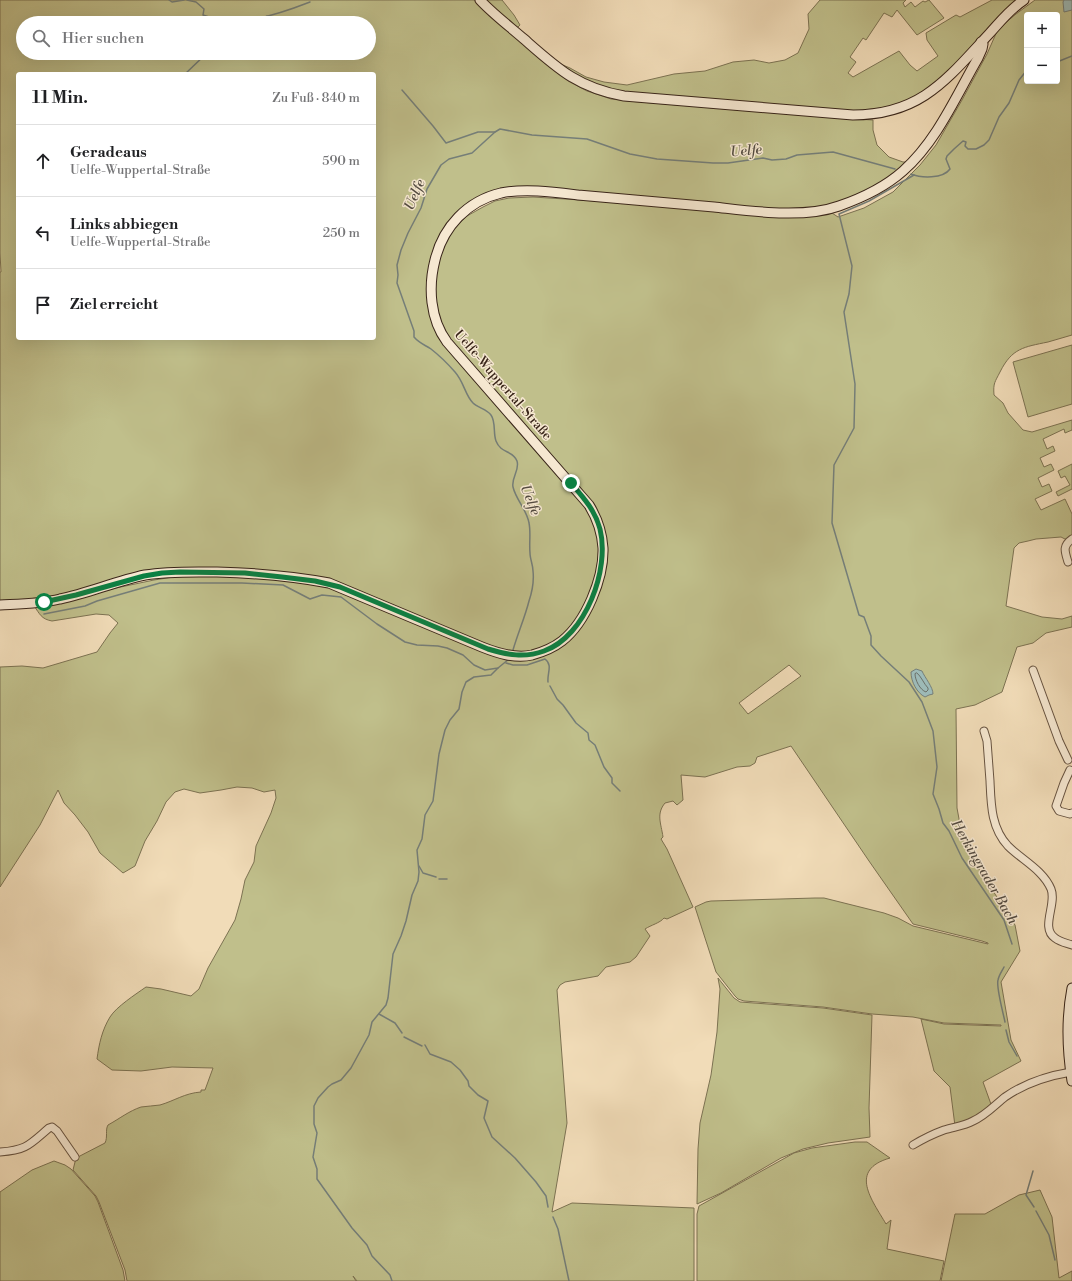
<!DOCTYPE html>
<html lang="de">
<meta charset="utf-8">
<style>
:root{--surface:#fff;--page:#f6f6f6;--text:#202124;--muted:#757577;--line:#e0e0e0}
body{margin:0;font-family:"Libre Bodoni",serif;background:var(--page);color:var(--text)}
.controls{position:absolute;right:12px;top:12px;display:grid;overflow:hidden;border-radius:4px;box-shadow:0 4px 16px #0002}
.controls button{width:36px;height:36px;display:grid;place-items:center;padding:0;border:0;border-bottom:1px solid var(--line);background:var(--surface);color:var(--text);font:20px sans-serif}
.stop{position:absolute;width:12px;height:12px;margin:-9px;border:3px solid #0b8043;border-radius:50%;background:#fff}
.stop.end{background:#0b8043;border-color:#fff;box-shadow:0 1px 4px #0008}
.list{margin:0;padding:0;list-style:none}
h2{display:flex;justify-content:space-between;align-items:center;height:52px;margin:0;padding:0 16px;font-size:17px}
h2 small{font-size:13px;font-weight:400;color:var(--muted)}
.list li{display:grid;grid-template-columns:26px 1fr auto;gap:12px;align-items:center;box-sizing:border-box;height:72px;padding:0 16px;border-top:1px solid var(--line)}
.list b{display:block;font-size:15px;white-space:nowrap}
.list p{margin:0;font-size:13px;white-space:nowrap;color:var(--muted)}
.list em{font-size:13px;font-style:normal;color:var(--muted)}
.icon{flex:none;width:22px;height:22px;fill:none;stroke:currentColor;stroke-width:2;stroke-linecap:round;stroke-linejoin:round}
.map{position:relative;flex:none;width:1072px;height:1281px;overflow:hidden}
.search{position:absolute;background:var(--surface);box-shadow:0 4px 16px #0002;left:16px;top:16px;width:360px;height:44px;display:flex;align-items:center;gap:10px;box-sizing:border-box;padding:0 14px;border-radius:22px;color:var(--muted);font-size:15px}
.panel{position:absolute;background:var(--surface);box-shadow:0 4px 16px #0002;left:16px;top:72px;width:360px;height:268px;border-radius:4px}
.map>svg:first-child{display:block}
.green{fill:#c0bf8b;stroke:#7c7252;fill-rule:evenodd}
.water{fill:#9dbab7;stroke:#757e78}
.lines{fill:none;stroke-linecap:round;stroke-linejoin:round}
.shore{stroke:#6b7068;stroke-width:1}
.stream{stroke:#757e78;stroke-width:1.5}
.street-casing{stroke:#675341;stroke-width:9}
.secondary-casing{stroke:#392519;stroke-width:11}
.street{stroke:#f6e8d1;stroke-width:7}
.secondary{stroke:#f6e8d1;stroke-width:9}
.route{stroke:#0b8043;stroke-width:5}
.labels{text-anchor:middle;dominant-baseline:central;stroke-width:3;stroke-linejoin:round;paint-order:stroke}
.street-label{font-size:13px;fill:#392519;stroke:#f6e8d1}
.water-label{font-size:14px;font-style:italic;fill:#524a40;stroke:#f6e8d1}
</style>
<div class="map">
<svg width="1072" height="1281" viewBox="0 0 1072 1281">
<rect width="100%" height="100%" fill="#f1dcb8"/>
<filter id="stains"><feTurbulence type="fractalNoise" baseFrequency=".005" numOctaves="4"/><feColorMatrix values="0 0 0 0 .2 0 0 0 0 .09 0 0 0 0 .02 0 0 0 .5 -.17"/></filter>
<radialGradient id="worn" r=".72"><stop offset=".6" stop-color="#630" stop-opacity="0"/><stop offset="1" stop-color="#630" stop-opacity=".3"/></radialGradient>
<g class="green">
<path d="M0,0H474L479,6L568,81L587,91L611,99L628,101L839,118L873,120V130L877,145L889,157L903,162H913C887,187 849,208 813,212C782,215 749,210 718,207C675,203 632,200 590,196C564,193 525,187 501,193C467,201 442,228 434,262C429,289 431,320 447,342L589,505C597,519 602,533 603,549C604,579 586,620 563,640C558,644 552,648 545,651C541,653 535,654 531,656C557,653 580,632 591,609C602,585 610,556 602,530C594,498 556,463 534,438C510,412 487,386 463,359L448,341L441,331L437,319L433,291L438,260L444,245L453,229L467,216L483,207L495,201L509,198L533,197L628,203L744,214L801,216L829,211L838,217L864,208L893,192L920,165L936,145L962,100L987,54L998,29L1016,14L1035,0H1072V335C1064,337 1056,340 1048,342C1024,347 1012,348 1000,372C995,382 993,383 994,395L1003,403L1008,413L1023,430L1032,432L1072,420V430L1065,433L1064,429L1043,439L1047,449L1053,446L1055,451L1040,458L1044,467L1051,464L1054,470L1038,478L1042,487L1049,484L1052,491L1035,499L1041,510L1065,499L1072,514V539H1065L1061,537L1036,539L1028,541L1019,543L1014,548L1006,606L1042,617L1062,619L1072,616V627L1046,633L1033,643L1017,647L1002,692L975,705L956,709L957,808L964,846L1015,925L1020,951L1001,982L1011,1040L1021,1061L983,1082L992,1107L972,1121L955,1126L950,1087L934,1071L921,1019L944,1024L1001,1026V1025L944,1023L913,1017L872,1014L823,1007L744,1001L738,999L735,996L716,972L695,907L706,902L711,901L815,898H824L884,913L898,918L913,926L988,944V943L982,941L913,924L869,861L791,746L757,757L755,763L750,766L737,767L705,777L681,775L683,800L677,805L673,801L665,803C656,814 661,823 663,837L661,839L667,849L693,907L667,919L664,918C660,923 651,925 645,929L650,936L636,957L630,962L606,967L598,976L565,982L560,985L557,990L567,1123L552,1212L572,1203L694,1208V1281H357L353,1276L356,1281H127L125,1270L99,1202L96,1196L73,1170L76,1158L105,1143C108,1137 105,1130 108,1125C119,1119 129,1111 141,1107C147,1106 154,1106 160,1105C174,1101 185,1093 201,1092V1090H205L213,1068L172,1067L141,1071L112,1070L97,1059C99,1044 102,1030 110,1017C116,1007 136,994 146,987L161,989L191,996L199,989L208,968L235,920L241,899L245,880L254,862L256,846L271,813L276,798L275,790L264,792L252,788L237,787L221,790L200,793L184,789L175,792L166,802L157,821L145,841L135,866L123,873L100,853L88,832L75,815L64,803L58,790L40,825L0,887V667L22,666L43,668L97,652L110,633L118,623L109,615L96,614L52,621C41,619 40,614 34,606L73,599L116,588L154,580L200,573L245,574L308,581L328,585L343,590L410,618L408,621L419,623L475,644L329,583C292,576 255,573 217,572C193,572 169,571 145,575C116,581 89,593 60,599C40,604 20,604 0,605V272H1L0,253ZM1027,15H1057V81H1027ZM23,23H369V53H23ZM18,74H374V338H18ZM789,665L801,676L748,714L739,703Z"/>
<polygon points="485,0 502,0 514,15 520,25 517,28"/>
<polygon points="820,0 906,0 903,3 905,7 911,2 915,7 923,1 925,2 929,0 944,18 917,35 897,10 892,17 884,13 866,40 863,38 850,57 856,62 848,73 853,77 899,51 910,65 917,71 938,56 927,40 926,33 956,15 960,17 992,0 1018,0 974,43 958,62 932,85 913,98 895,105 882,108 854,111 627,94 593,85 551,60 570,68 586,77 604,82 627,85 674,74 705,71 733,62 754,60 769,63 785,60 798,53 809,29 808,14"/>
<polygon points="1072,345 1072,404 1028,417 1013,362"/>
<polygon points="1072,464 1072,489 1058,496 1056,492 1070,485 1065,476 1061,478 1058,471"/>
<polygon points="718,978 734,998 740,1002 823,1008 872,1015 869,1108 870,1137 828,1143 803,1149 781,1158 721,1193 697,1204 698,1149 700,1123 711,1075 717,1032 720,989"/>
<path d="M855,1142H867L890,1158C848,1170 872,1200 886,1224L891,1220L887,1249L944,1261L940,1281H697V1214L699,1206L794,1153L812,1148Z"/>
<polygon points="54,1161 65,1165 71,1169 95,1196 98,1202 123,1270 125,1281 0,1281 0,1192 32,1170"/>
<polygon points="1040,1190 1052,1217 1059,1278 1072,1271 1072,1281 941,1281 955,1214 985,1214 1019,1195"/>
</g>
<g class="water">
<polygon points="1064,0 1072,0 1072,10 1064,12 1063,2"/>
<path d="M916,669L922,671C925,678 933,687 933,694L929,695L925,697C917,693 911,682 911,672Z"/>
</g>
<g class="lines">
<path class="shore" d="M917,673C921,676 924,684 928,688V690L926,692C920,690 915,680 915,674Z"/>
<g class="stream">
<polyline points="169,0 172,2 184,0"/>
<path d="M187,0L196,2L204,9L203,15C209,17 215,19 221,21C246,25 287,11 310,2"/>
<polyline points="259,23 267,16"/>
<polyline points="1057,62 1072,56"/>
<polyline points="185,74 207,53"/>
<polyline points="402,90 433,126 446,143 478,132 495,132"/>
<path d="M911,174C921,178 943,179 950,169L946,159L947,156L954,149L963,141L966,142L965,146L968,149H976L984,145L989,140L999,117L1009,103L1019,80L1027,70"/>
<polyline points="914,175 869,201 839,214 852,266 849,294 844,312 855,384 854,428 834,465 832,523 859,615 864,617 871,636 871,645 881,656 909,682 922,702 933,731 937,767 933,794 939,809 943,823 949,831 962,858 1004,920 1012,944"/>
<polyline points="44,614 85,606 97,601 160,583 242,583 283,585 310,599 322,595 341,597 377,624 405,642 417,645 438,646 447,648 463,655 474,665 485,670 498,668 509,659"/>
<path d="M513,650C518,633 525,617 529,601C532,592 534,580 533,571C533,565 530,559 530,553C529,543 531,532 529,523C527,510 516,500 513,487C511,478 520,470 517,461C513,450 501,454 496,441C493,433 496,422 491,415C487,409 478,408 473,403C465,395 464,382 455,372C448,364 440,356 431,349C425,345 419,343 414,337V331L397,283L398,275L397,265L401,250L408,233L421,208L427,189L441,165L449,159L472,153L495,132L500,129L532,135L587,139L630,154L657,159L713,163H728L763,158L772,160L786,159L797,155L833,152L895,169"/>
<path d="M506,663L513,665H527L545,659C553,665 547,673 548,682"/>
<polyline points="550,686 557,699 563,705 576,723 588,733 589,740 595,745 604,767 612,778 612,783 620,791"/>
<polyline points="419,866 423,873 436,877"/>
<polyline points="439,879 447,879"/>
<path d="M1004,967C1002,971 999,975 998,980C996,987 1003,1012 1005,1022"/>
<polyline points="379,1014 395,1023 402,1033"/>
<polyline points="1006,1030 1009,1042 1017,1056"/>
<polyline points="404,1037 422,1046"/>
<polyline points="425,1045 430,1054 451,1062 460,1070 468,1081 469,1086 478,1095 488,1101 484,1118 492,1137 515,1158 536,1182 546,1196 548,1207"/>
<polyline points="1033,1171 1026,1195 1034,1207"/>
<polyline points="1036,1211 1049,1235 1055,1260"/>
<polyline points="553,1217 558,1229 569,1281"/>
<polyline points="392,1281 390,1275 372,1256 367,1245 352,1228 317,1179 317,1169 313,1157 317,1133 314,1124 314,1106 318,1098 328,1087 332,1084 341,1080 351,1068 369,1035 372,1022 386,1005 388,998 393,954 401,936 406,921 412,895 418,881 419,872 417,850 422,839 425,815 433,801 439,754 445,730 450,720 459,709 462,692 466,682 474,677 491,675 498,668"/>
</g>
<defs>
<g id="street">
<path d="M1068,562C1065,552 1062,546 1072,539"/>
<polyline points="1033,670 1059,741 1068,760"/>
<path d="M984,731L987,741C988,754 989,768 990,781C991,804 991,828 1008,846C1022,860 1043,870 1051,889C1057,904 1040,928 1055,938C1060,942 1066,943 1072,945"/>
<polyline points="1070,770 1064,783 1056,806 1059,811 1070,814 1072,813"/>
<path d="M913,1145C923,1139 933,1134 944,1130C953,1127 964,1126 973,1121C985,1116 995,1105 1005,1097C1025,1083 1047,1076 1071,1072"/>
<path d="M0,1152C27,1150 29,1145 49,1128L52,1127L57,1131L75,1157"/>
</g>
<g id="secondary">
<path d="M480,0C493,14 509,26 524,39C557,68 578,88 624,96L853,115C921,115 947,79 989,34C1000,22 1010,9 1024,0"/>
<path d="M0,605C20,604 40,604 60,599C89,593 116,581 145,575C169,571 193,572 217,572C255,573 292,576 329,583L482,647C497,653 515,659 532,655C543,652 553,648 562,641C586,622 604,578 603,548C602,532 597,518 589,505L447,342C430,319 428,287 435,260C443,227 467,201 501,193C525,188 554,192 578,195C624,199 669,203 714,207C751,211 803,219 839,206C862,198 885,187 903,171C937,141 956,96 978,58L982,49L983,44L981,42"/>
<path d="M1072,988C1066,1019 1067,1049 1072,1081"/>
</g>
</defs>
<use href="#street" class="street-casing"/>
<use href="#secondary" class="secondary-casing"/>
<use href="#street" class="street"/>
<use href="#secondary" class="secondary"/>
</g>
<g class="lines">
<path class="route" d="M44,602L76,595L144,576L162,573L180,572L245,573L282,577L315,581L340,587L488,649C507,655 525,658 544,651C586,636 610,569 600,529C595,510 583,497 571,483"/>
</g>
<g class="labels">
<g class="street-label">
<text transform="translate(503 385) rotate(49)">Uelfe-Wuppertal-Straße</text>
</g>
<g class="water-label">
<text transform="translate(746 151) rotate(-5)">Uelfe</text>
<text transform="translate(415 195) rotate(-67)">Uelfe</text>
<text transform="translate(530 500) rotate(68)">Uelfe</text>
<text transform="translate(984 872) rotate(60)">Herkingrader Bach</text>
</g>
</g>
<rect width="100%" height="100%" filter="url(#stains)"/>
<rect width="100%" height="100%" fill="url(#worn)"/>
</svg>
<div class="controls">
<button>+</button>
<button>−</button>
</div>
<div class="stop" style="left:44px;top:602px"></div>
<div class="stop end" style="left:571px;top:483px"></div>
<div class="search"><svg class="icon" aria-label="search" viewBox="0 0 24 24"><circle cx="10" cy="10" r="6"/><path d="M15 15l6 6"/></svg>Hier suchen</div>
<section class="panel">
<h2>11 Min.<small>Zu Fuß · 840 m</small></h2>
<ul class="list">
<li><svg class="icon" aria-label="ahead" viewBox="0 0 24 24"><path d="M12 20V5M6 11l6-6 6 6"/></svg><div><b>Geradeaus</b><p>Uelfe-Wuppertal-Straße</p></div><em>590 m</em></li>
<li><svg class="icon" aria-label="left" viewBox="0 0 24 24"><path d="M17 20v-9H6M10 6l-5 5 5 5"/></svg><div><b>Links abbiegen</b><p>Uelfe-Wuppertal-Straße</p></div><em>250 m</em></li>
<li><svg class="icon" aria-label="arrive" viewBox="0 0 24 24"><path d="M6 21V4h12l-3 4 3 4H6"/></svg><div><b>Ziel erreicht</b></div></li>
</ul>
</section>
</div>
